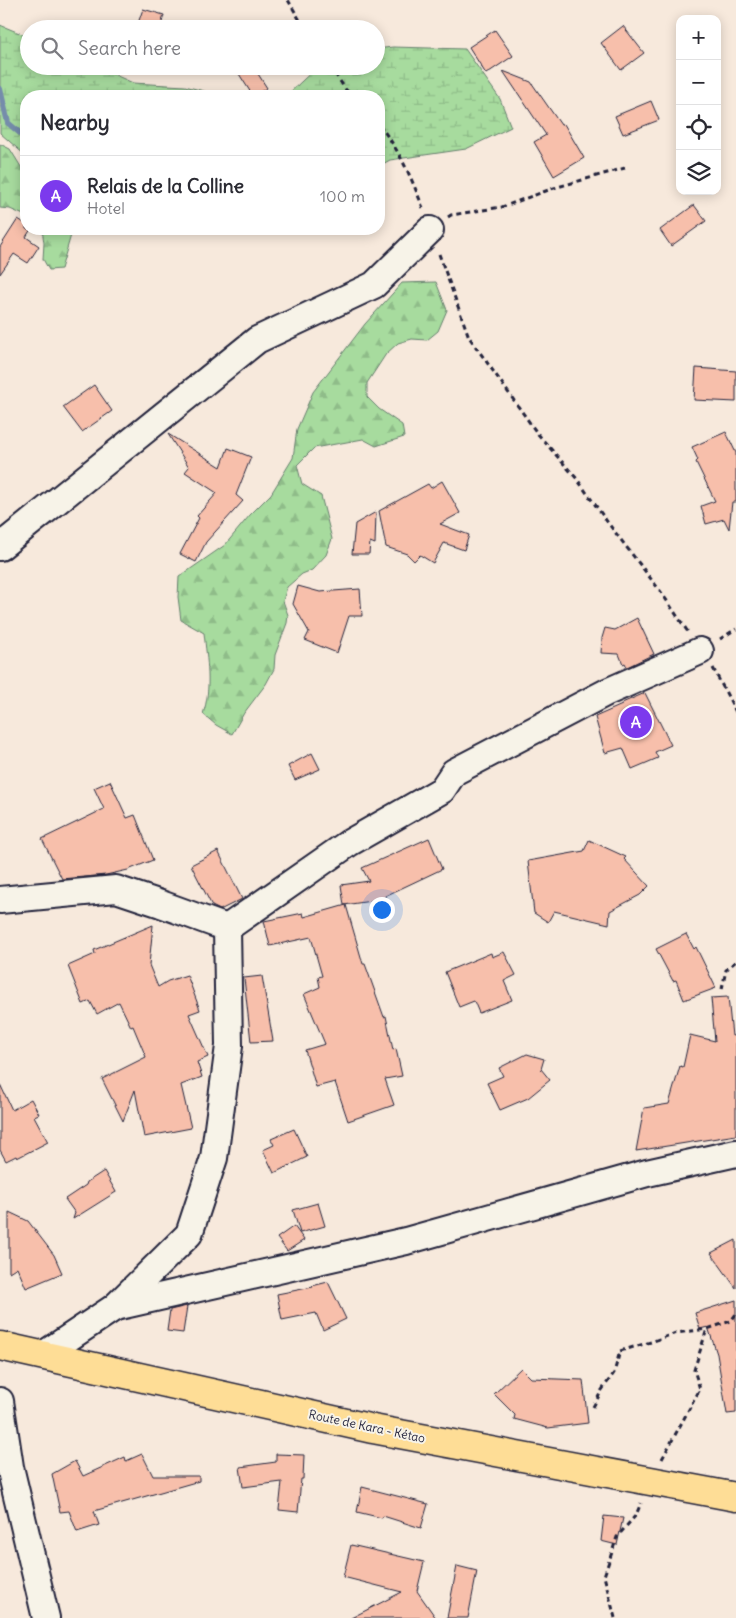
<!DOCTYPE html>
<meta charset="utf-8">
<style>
:root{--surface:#fff;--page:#f2f2f3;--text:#2b2b33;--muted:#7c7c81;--line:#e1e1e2;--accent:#7c3aed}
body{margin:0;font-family:Delius,sans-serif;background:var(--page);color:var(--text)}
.controls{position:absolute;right:15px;top:15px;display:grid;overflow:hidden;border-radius:10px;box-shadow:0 2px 12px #0003}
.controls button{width:45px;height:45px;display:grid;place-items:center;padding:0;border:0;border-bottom:1px solid var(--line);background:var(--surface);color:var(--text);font:25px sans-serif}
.you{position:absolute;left:381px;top:909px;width:18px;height:18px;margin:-12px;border:4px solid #fff;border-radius:50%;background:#1a73e8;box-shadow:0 0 0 8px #1a73e833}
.badge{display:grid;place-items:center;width:32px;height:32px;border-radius:50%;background:var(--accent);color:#fff;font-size:16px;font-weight:700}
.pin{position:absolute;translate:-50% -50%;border:2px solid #fff;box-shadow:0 1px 5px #0006}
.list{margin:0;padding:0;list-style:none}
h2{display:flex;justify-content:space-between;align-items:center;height:65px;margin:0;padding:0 20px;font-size:21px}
h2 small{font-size:16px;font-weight:400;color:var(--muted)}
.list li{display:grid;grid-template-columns:32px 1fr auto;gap:15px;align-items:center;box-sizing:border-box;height:80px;padding:0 20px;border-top:1px solid var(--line)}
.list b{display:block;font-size:19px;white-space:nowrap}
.list p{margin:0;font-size:16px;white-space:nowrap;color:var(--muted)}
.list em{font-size:16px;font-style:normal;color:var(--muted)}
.icon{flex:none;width:28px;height:28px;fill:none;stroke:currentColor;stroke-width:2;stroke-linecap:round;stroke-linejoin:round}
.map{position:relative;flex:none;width:736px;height:1618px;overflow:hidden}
.search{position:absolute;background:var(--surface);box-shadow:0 2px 12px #0003;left:20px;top:20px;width:365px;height:55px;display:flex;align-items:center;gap:12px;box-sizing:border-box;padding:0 18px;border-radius:28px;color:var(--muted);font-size:19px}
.panel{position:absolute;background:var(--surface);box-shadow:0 2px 12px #0003;left:20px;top:90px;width:365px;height:145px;border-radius:20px}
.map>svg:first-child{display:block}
.forest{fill:url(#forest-firs);stroke:#647e6c}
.wetland{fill:url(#wetland-marsh);stroke:#647e6c}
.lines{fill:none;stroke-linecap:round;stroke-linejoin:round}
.stream{stroke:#758cab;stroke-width:6}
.building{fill:#f7bfab;stroke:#22223b}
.minor-casing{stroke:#22223b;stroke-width:30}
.major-casing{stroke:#22223b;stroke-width:31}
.path{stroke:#22223b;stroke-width:3;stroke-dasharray:5 4;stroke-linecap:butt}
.minor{stroke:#f7f3e8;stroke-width:26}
.major{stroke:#fedd96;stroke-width:28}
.labels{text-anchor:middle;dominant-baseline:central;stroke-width:4;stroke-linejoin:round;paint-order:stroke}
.street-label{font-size:12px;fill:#22223b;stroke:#f7f3e8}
</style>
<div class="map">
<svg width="736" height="1618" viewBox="0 0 736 1618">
<defs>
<pattern id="forest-firs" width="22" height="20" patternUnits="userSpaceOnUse" patternTransform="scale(1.25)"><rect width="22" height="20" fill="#a7db9e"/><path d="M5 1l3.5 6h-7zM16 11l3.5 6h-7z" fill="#8fbc89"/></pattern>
<pattern id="wetland-marsh" width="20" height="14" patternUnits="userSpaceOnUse" patternTransform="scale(1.25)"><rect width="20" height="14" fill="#a7db9e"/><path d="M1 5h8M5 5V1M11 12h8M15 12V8" fill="none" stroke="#8fbc89"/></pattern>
</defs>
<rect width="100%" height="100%" fill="#f7e9dc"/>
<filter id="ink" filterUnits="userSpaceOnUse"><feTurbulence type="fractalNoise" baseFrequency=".02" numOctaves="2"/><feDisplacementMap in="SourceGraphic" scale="10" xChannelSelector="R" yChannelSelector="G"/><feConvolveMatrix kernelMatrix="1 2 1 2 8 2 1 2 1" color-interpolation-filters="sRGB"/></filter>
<g filter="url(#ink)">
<g class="forest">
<polygon points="0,144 10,149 26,175 26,216 10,209 0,208"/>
<polygon points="42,229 82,229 71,235 61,269 49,270 43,259 44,243"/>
<path d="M436,282L447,310L438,331L427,340L412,339L398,343L386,354L367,383V397L379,409L402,425L404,437L376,446L363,439L314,448L297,465L302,484L321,496L332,539L326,555L312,570L302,574L287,587L283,601L288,615L287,623L275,655L274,669L266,684L244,713L232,734L216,725L203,714C212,688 207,660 204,633L181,620L178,597L179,577L225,545L250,515L271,494L293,458L297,429L313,392L365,324L402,283Z"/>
</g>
<g class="wetland">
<polygon points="0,25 29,37 29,66 95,66 133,83 185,86 222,96 26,96 26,156 0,133"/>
<polygon points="393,47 465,49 500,99 511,127 466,149 390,160 379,166 379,96 286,96 318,66 376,66 376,49"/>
</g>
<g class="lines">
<polyline class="stream" points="0,89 8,123 26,138"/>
</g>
<g class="building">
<polygon points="143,9 164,15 160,29 136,29"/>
<polygon points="623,26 644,53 621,70 601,43"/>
<polygon points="495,30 513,56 486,74 469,47"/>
<polygon points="234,66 253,66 267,88 253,96"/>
<polygon points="503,71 531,82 561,125 564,124 584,158 554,176 534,142 546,135"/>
<polygon points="651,101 659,120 623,134 615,116"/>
<polygon points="694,205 706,221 671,246 660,230"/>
<polygon points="18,219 26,224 26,229 31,229 26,237 39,246 28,263 14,254 0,274 0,247"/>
<polygon points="696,368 736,371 736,402 694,400"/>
<polygon points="94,385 112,411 82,432 63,407"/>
<polygon points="726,432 736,453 736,502 732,502 729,529 724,519 706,524 701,506 715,501 696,462 698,460 692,447"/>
<polygon points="168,434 221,467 228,448 251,457 236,495 243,501 206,542 196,562 180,554 199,518 197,516 217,493 185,472 189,467"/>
<polygon points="442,481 460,513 440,524 469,535 464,550 444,543 433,563 420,555 414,561 407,554 386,547 379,511 428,484 431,488"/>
<polygon points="376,512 375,544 370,542 369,554 352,554 355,524"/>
<polygon points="298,586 320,592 360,589 362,616 349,616 337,653 305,640 309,632 293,604"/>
<polygon points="637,618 654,654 627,667 625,663 623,664 619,654 601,653 602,638 605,628 615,630"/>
<polygon points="645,693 671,745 655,752 658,758 632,769 623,748 605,753 595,717 622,705 622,703"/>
<polygon points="312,753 320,769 295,780 288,766"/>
<polygon points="110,781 127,818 135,815 153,860 128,870 106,875 62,879 42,839 104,809 94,788"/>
<polygon points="429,838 442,869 385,896 385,899 344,905 341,885 369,881 362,868"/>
<polygon points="589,840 626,857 624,859 649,886 640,895 610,911 609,924 554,911 548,922 534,913 528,861 584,851"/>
<polygon points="218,851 242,899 220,910 212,906 191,865"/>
<polygon points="346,905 363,964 365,964 384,1017 386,1016 393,1050 396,1049 402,1076 385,1079 394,1105 348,1121 335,1082 316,1087 305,1050 325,1044 304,994 320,987 318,977 322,976 311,937 270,946 264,921 303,913 304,917"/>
<polygon points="153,925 149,965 158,987 168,981 187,975 200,1010 189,1014 208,1057 197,1062 202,1077 181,1085 191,1128 144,1137 135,1090 123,1121 102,1079 146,1057 133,1026 131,1027 119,1002 97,1014 90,1001 83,1004 68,966 95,954 94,950"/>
<polygon points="686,934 694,949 696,947 716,988 684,1000 676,980 673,981 656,949"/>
<polygon points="504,952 516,975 504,981 512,1000 479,1013 474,1001 459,1007 445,972 491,953 492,957"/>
<polygon points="262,976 273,1041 251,1042 244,978"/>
<polygon points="728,997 732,1036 736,1035 736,1135 636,1151 644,1108 669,1104 680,1066 683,1067 690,1035 715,1041 711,998"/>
<polygon points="527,1054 544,1059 541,1069 550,1080 528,1098 500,1110 487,1083 503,1076 499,1068"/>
<polygon points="0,1084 12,1110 31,1099 39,1114 34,1116 48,1142 17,1158 16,1156 6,1161 0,1150"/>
<polygon points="294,1129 307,1157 274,1173 263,1150 274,1145 271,1139"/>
<polygon points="104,1171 116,1192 73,1219 75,1213 65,1199 86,1185 87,1182"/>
<polygon points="318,1203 325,1226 300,1233 293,1210"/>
<polygon points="9,1212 28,1221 54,1255 62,1273 26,1288 17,1267 9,1272"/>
<polygon points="294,1226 304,1240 287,1251 277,1238"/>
<polygon points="736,1240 736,1288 711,1253"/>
<polygon points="328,1282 346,1319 323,1330 316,1313 282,1320 277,1294 313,1287 312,1286"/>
<polygon points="736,1300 736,1413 727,1414 717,1354 708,1327 700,1329 695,1313"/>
<polygon points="187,1306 183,1333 167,1331 170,1310"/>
<polygon points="521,1368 531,1378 583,1380 588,1423 548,1428 514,1419 515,1415 494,1394"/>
<polygon points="142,1454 153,1476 199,1476 199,1481 94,1511 99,1525 77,1532 69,1511 60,1512 52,1474 75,1461 83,1476 125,1457 126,1461"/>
<polygon points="276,1454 304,1455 303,1479 301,1479 298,1512 279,1510 282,1482 243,1487 240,1467 276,1462"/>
<polygon points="362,1487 428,1504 421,1528 383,1516 382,1518 357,1512"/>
<polygon points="604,1516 623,1518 617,1545 601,1541"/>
<polygon points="351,1545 424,1562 417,1591 436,1618 351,1618 402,1592 343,1577"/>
<polygon points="457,1566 477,1571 468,1618 447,1618"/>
</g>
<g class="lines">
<defs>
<g id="minor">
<polyline points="0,547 257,340 374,285 430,230"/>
<polyline points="0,900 116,889 161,904 227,928"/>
<polyline points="227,928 349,843 442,790 454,772 607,692 700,651"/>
<polyline points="115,1307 406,1241 647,1173 736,1153"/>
<polyline points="43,1355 115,1307 189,1234 214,1158 229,1046 227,928"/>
<polyline points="0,1401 10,1467 46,1618"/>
</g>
<polyline id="major" points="0,1346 373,1429 736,1497"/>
</defs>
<use href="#minor" class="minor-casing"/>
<use href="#major" class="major-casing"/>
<g class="path">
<polyline points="288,0 305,29"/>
<polyline points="330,66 346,90 353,96"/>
<path d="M379,125C399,149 412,179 423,208"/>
<polyline points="448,217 451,215 502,207 554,188 625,168"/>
<polyline points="439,254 469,337 537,433 577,479 608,523 661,592 688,632"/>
<polyline points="720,639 736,629"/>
<polyline points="713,668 736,712"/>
<polyline points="722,989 726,970 736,961"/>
<polyline points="593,1407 602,1390 614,1373 620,1351 651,1342 676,1333 707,1329"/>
<polyline points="662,1459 700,1389 694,1370 707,1329 731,1321 736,1314"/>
<polyline points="615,1618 604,1576 617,1537 636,1515 641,1503"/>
</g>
<use href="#minor" class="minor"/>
<use href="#major" class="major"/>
</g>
</g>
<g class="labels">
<g class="street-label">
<text transform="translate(367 1426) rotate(12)">Route de Kara - Kétao</text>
</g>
</g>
</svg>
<div class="controls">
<button>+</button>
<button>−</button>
<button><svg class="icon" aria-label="locate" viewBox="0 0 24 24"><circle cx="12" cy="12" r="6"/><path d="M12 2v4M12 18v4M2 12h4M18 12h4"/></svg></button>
<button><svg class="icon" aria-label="layers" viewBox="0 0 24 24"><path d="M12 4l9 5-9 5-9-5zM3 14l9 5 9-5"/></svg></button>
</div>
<div class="you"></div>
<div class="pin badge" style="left:636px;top:722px">A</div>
<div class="search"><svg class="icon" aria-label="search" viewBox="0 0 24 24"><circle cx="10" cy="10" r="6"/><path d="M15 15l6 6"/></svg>Search here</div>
<section class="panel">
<h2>Nearby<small></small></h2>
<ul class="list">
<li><span class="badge">A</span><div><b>Relais de la Colline</b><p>Hotel</p></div><em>100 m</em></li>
</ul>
</section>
</div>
